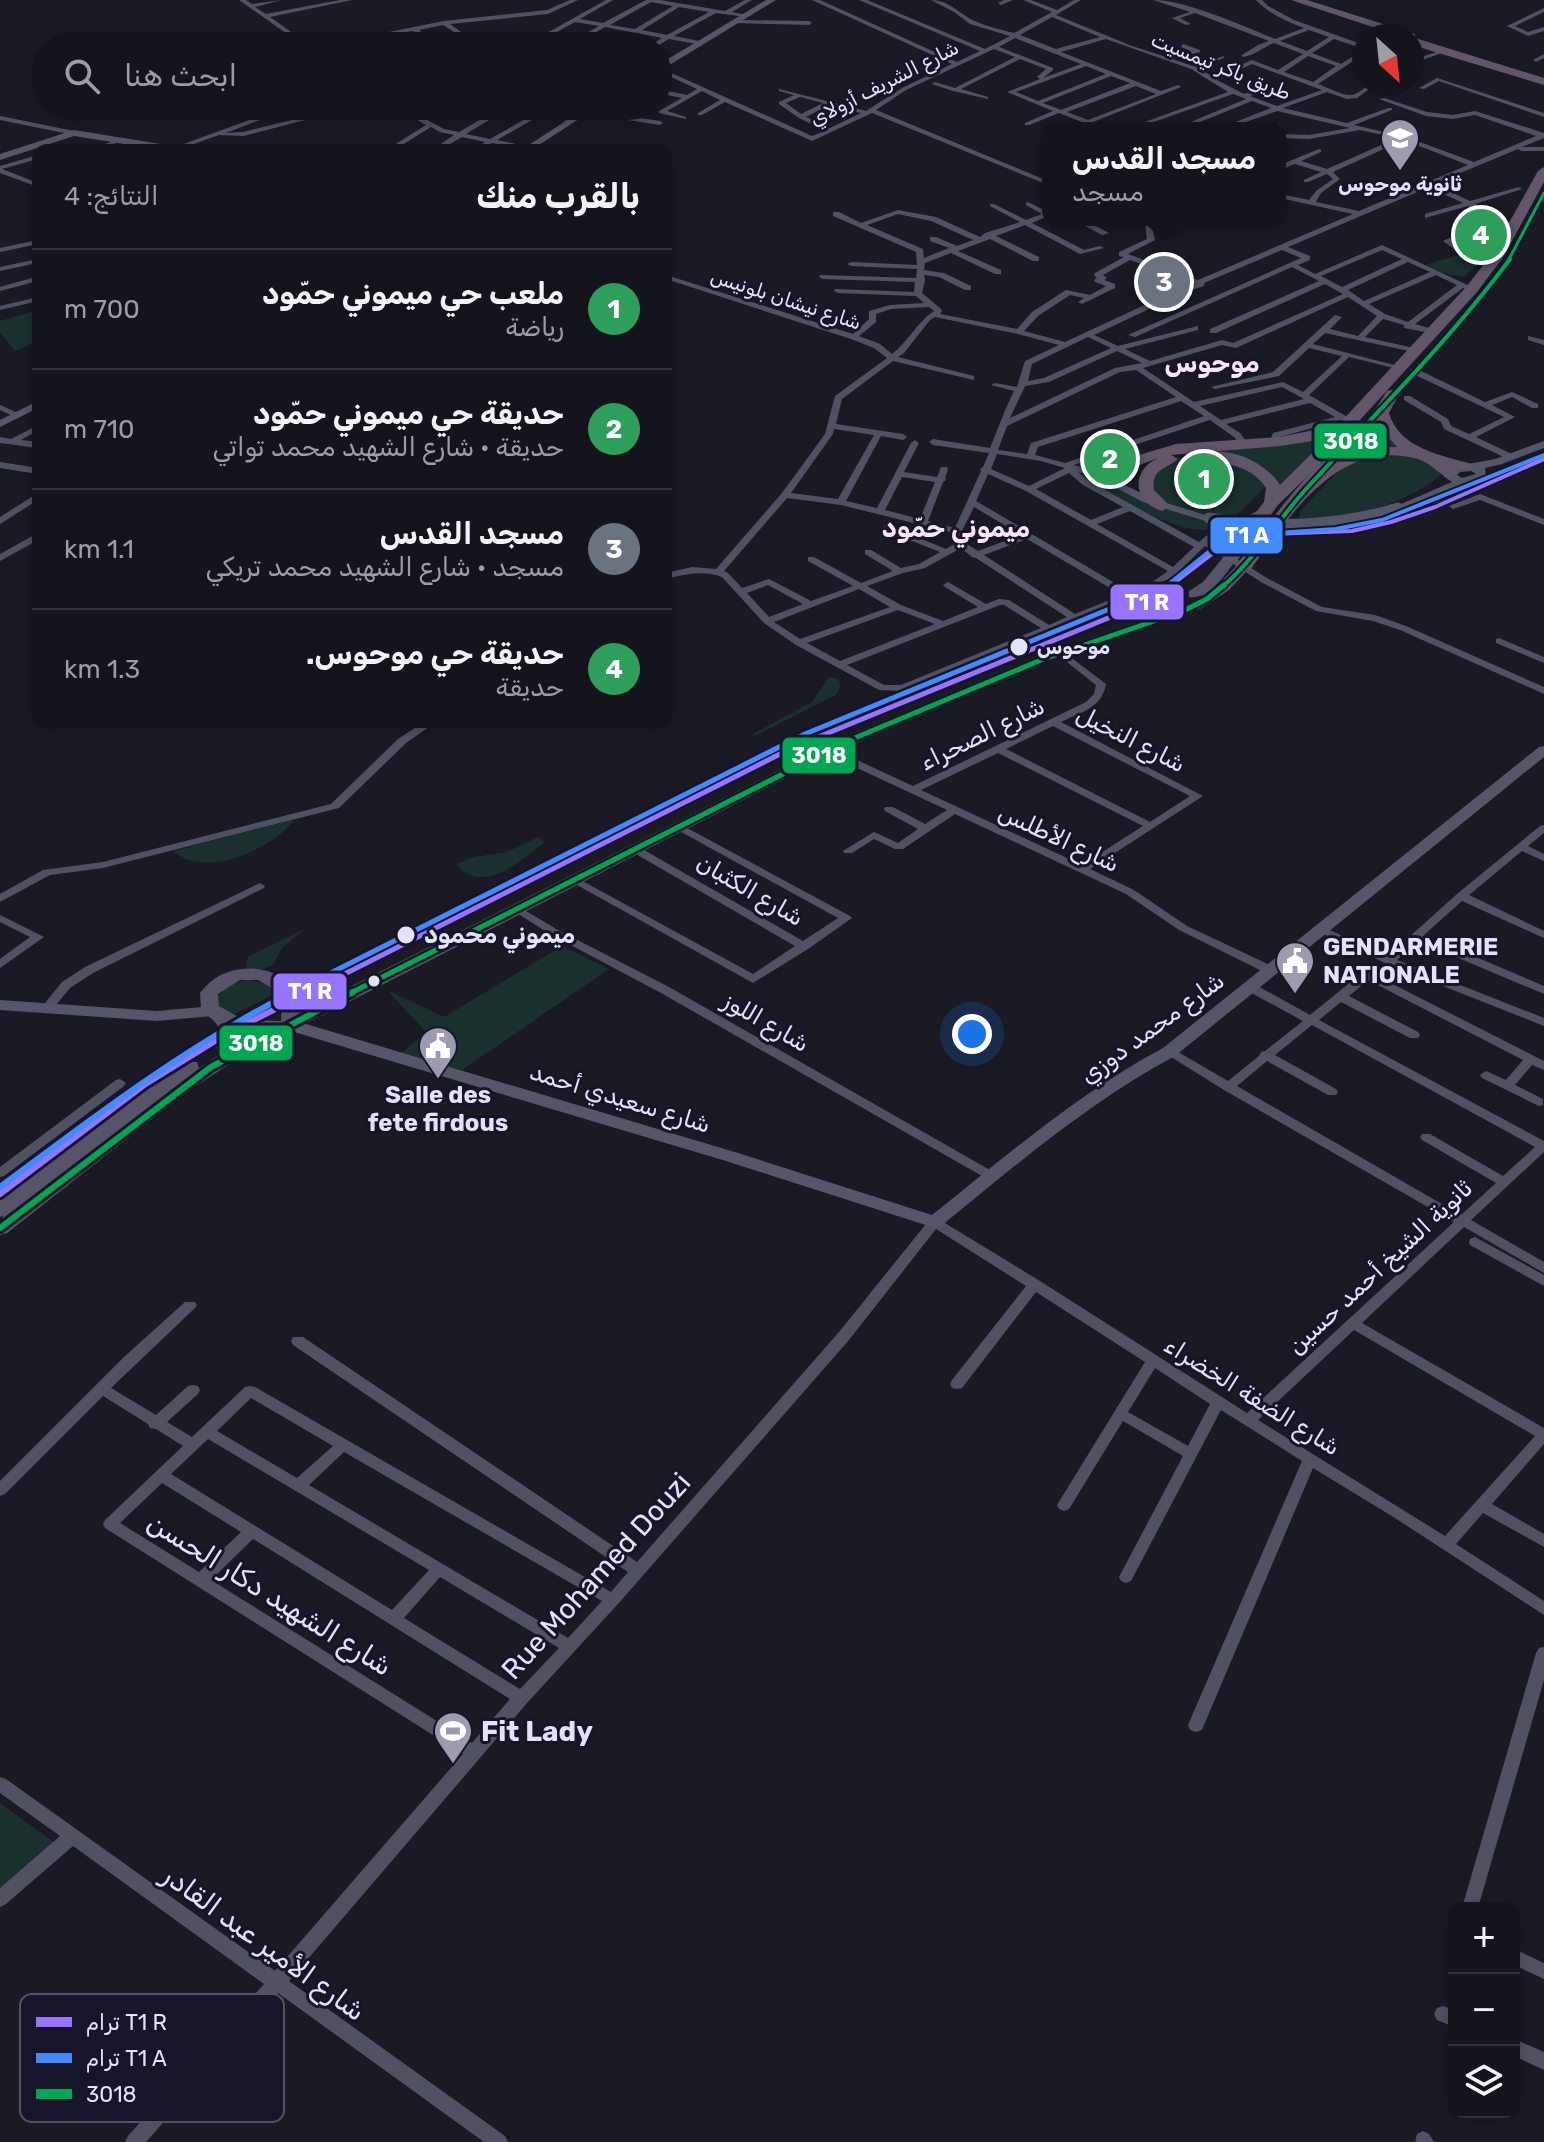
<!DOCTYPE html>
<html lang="ar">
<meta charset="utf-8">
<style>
:root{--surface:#14141c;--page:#1d1d25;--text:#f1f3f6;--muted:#9d9ea3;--line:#33333b;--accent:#8c9099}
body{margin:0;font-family:Rubik,Cairo,sans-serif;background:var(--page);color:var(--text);direction:rtl}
.controls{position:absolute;right:24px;bottom:24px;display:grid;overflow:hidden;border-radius:16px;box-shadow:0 4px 12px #0003}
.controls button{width:72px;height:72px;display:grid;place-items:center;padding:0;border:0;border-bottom:2px solid var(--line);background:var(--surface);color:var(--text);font:40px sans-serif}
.compass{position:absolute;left:1352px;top:24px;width:72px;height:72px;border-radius:50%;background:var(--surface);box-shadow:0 4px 12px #0003;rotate:153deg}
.you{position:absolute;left:972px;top:1034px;width:28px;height:28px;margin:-20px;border:6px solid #fff;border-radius:50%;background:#1a73e8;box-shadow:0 0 0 12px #1a73e833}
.badge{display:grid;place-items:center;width:52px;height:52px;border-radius:50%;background:var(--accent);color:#fff;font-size:26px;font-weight:700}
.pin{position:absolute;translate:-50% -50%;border:4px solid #fff;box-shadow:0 2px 8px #0006}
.popup{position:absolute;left:1042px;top:122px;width:244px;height:104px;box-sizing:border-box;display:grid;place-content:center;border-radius:16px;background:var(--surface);filter:drop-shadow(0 2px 6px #0005);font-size:26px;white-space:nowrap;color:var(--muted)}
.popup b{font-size:30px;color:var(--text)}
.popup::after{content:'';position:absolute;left:50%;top:100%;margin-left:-16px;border:16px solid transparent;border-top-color:var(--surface)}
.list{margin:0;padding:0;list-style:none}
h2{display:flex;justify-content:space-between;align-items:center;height:104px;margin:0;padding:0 32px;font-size:34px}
h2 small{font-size:26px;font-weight:400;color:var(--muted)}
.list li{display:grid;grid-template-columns:52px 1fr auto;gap:24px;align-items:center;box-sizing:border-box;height:120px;padding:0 32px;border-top:2px solid var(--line)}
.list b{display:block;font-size:30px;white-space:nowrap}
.list p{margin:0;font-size:26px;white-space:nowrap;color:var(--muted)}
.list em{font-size:26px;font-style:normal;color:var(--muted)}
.icon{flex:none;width:44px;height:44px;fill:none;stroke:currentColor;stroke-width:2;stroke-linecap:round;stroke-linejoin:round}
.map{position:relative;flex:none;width:1544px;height:2142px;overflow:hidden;direction:ltr}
.search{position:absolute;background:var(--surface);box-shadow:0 4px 12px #0003;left:32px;top:32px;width:640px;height:88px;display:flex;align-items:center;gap:20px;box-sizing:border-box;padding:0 28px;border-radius:44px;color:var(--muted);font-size:30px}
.panel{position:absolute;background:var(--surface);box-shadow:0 4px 12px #0003;left:32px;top:144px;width:640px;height:584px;border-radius:16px;direction:rtl}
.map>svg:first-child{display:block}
.green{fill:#19302e}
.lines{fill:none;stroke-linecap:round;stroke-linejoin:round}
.street{fill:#505264;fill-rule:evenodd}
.secondary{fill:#555669;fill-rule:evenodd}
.primary{fill:#575368;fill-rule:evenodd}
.highway{fill:#62566a;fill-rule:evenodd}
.tram{stroke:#4b5f69;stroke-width:2}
.secondary-bridge{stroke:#555669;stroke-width:11}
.bus-1-far3-casing{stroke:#16152a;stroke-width:6}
.bus-1-far2-casing{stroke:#16152a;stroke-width:8}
.bus-1-far1-casing{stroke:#16152a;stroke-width:10}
.bus-1-casing{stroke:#16152a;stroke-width:12}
.bus-1-far3{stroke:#00a651;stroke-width:3}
.bus-1-far2{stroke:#00a651;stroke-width:4}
.bus-1-far1{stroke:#00a651;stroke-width:5}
.bus-1{stroke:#00a651;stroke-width:6}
.tram-1-far2-casing{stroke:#16152a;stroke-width:8}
.tram-1-far1-casing{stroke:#16152a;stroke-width:10}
.tram-1-casing{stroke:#16152a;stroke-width:12}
.tram-2-far2-casing{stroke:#16152a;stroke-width:8}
.tram-2-far1-casing{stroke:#16152a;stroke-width:10}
.tram-2-casing{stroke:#16152a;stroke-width:12}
.tram-1-far2{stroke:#9674ff;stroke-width:4}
.tram-1-far1{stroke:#9674ff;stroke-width:5}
.tram-1{stroke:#9674ff;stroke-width:6}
.tram-2-far2{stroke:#428aff;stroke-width:4}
.tram-2-far1{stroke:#428aff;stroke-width:5}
.tram-2{stroke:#428aff;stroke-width:6}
.stop-dot{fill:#e2e2fb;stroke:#16152a;stroke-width:3}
.labels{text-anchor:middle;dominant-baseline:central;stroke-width:6;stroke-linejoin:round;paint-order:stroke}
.far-street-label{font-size:20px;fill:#e2e2fb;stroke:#16152a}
.far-poi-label{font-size:20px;font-weight:bold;fill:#e2e2fb;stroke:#16152a}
.far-stop-label{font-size:20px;font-weight:bold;fill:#e2e2fb;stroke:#16152a;text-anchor:start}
.street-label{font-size:24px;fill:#e2e2fb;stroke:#16152a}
.stop-label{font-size:24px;font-weight:bold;fill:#e2e2fb;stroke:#16152a;text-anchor:start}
.poi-label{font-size:24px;font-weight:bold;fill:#e2e2fb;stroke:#16152a;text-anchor:start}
.far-district-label{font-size:26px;font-weight:bold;fill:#fbe4f5;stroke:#16152a}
.near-street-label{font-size:28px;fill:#e2e2fb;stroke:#16152a}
.near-poi-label{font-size:28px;font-weight:bold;fill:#e2e2fb;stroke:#16152a;text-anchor:start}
.key{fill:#16152a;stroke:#535269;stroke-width:2}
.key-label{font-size:22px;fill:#e2e2fb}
.line-badge{stroke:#16152a;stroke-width:3}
.badge-label{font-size:22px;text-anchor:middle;font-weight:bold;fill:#fff}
</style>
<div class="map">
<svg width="1544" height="2142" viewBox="0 0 1544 2142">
<rect width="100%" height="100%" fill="#1a1a25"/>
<g class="green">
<polygon points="1499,217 1505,219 1492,242 1469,248 1456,239 1492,226"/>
<polygon points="1460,255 1480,262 1464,277 1441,273 1424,265"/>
<polygon points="38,310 38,341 15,351 0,333 0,321"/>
<polygon points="1377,418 1387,437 1413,450 1376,448 1347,452"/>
<path d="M1325,438L1279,487C1269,458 1227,453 1201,451Z"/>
<polygon points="1135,446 1145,451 1099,469 1079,467 1080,463"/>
<path d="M1377,453L1415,457L1436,465L1441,475C1399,509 1351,515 1299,523L1300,511L1350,459Z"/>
<path d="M1186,456C1224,454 1241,458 1266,486L1236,516L1223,518L1193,512L1158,499L1146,475L1165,462Z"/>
<path d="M1080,474H1088L1145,503L1227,525C1190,545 1125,500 1092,484Z"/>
<polygon points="829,677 838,679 841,685 836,695 757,735 749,736 812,702"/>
<path d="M291,820L293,822C269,850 206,879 173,851Z"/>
<path d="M538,837L545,842C524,859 481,897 456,864L474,857L507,852Z"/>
<polygon points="305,929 282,948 273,965 258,971 246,967 248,957"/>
<polygon points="562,946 609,969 462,1070 402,1053 426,1032 387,990 444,1017"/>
<polygon points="248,980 270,985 277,993 230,1016 220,1009 216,998 230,984"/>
<polygon points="0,1803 55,1843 0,1889"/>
</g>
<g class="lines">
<g class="street">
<polygon points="239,0 246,0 252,4 282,0 255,7 266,14 340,0 352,0 270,17 311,46 304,46"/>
<polygon points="570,0 578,0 548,14 450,24 467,36 465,39 443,25 419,30 437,46 430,46 413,31 394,34 405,46 399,46 388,35 332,46 319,46 444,21 547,10"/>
<path d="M606,0H613L580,19L603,23L646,0H660L725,11L745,0H752L732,12L747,15V17L716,13L674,36L704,42L702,45L669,39L657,46H649L662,38L637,33L616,46H609L631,32L605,27L572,46H564L599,26L575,22L532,46H525L531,42L506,36L509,34L536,39ZM651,2L673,6L635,29L610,25ZM679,7L709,12L667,35L642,30Z"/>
<path d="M812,0H820L957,62L980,51L859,0H867L985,49L1010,36L970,24L954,12L931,0C950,0 961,16 977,22C989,27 1002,30 1014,33L1052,12L1023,0H1031L1057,10L1074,0H1081L1056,15L1132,46L1166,57L1191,51L1181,47L1183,44L1200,50V52L1172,59L1193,66L1224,56V58L1198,68L1213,77L1252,60L1278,70L1303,54L1274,43C1264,47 1252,57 1242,57V55L1258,45L1269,41L1195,13L1180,18L1191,24L1186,25L1172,18L1190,12L1153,0C1186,0 1243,26 1275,39L1304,28C1286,21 1269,14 1256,0H1262L1268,6L1294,20L1364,45V49L1334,39L1312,53L1341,64L1364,49V54L1318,84C1327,87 1342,96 1351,95C1362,94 1363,84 1376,84L1357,98L1347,99L1327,92L1283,108L1347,123L1388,108H1392V110L1354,125L1406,137L1474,162L1536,136L1475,115L1453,119L1426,116L1379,99L1384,98L1427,112L1453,115L1475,111L1544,133V138L1522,147H1544V151H1521L1518,149L1434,184L1470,201L1519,187L1522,189L1475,204L1495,213L1499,219L1452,241L1467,250V254H1461L1443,241L1491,218L1468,206L1425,218V214L1463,203L1429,187L1288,247L1310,256V260L1298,265L1315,274L1382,245L1476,289L1472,291L1463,288L1415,324L1436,330V334L1404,328V325L1383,319L1365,337L1418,349V353L1325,333L1313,344L1402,367L1398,369L1349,357L1309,395L1353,420V424H1347L1341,420L1280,437L1276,445H1270L1269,443L1273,433L1335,417L1310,403L1226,424L1240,433L1249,445L1248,447H1242L1234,437L1210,420L1074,465L1102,473V477L1099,478L1078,472L1089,481L1199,542L1206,536L1261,509H1267V513L1210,542L1267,578L1322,607L1375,615L1406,626L1544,687V694L1400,630L1373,621L1316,611L1261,582L1205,546L1177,573L1157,587L902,691L879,690L796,645L764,623L722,577C703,570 685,574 666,579V573L692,567L716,569L782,493L825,434L835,396L887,358L874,348L851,339L666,279V275L853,334L869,319V311L890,305L924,303L916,296L838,293L834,291L835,289L914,292L915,282L823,279L819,277L820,275L916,278L917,269L851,266L847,264L851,262L917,265L916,252L833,216V212H839L861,223L898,210L936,217L980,237L985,233L1020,222L990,206V204H994L1026,220L1042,214L1026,205V203L1028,202L1048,212V216L1032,223L1084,250L1100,246L1104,248L1080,254L1025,225L996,236L1039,257V261H1033L990,239L958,251L1001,270V274H995L951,253L925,263L924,270L944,273L971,286V290H965L939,277L924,275L925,280L922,293L941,309L942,311L940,314L1017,329L1032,312L1066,290L1090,295L1106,286L1095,282L1094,280L1097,278L1094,275L1095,273L1124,257L1119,256V252L1147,239L1145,224L1136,220L1151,221L1155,240L1128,254L1198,280L1353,214L1280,198V194L1309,200L1316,191L1333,179L1327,174L1308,182H1304V180L1321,172L1295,164L1280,170V165L1319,149L1321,150V152L1301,161L1327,169L1397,138L1360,130L1309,139L1280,138V134L1309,135L1350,128L1277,111L1229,128H1220L1271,108L1252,101L1185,128H1176L1246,99L1233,94L1137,128H1128L1228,92L1191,69L1106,39L1061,52L1161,91L1178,85L1181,87L1093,122L1105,128H1096L1088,125L1079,128H1070L1082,122L1059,113L1029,125H1025V123L1053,111L1007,92L1040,79L1037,77L1046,69L1020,59L961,89L988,97V99L953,91L932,84L935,82L955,88L1015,57L994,49L906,90L876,110L1048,181V185L872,113L812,141L725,102L702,115H698V113L720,100L702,91L667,111L686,117V119L659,113V111L682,98L658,93V89L687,95L697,89L658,71V67L812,136L825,131L799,118L779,104V102L794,95L779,91V89L866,111L902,88L952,64ZM1052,17L1100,37L1056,49L1020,35ZM1309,30L1329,37L1307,51L1280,41ZM1015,38L1081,64L1043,78L1053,70V68L999,47ZM1308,56L1336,66L1313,82L1284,72ZM1252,64L1322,90L1277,106L1250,96L1275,87V85L1244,94L1217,80ZM1086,66L1106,74L1038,101L1016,92ZM1111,76L1130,83L1061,110L1043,103ZM1136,86L1156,94L1088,120L1067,112ZM800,97L823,103L801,114L786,103ZM830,105L861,113L830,128L806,117ZM1404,140L1468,165L1359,211L1316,202L1321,193L1340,179L1333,172ZM898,214L931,221L973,240L957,246L936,237H930V241L949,248L924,258L923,249L867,225ZM1282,250L1301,258L1128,335L1135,337L1292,267L1319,281L1210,329V333H1216L1325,284L1343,294L1233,343L1222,340L1150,361L1125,349L1198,330V326L1118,346L1094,335L1185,292L1204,286V283ZM1382,250L1402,259L1342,287L1321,276ZM1130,260L1192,283L1065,342L1024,331L1038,316L1070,295L1084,298L1078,302L1082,304L1115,288V284L1104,280L1107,278L1103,275ZM1408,262L1430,272L1364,301L1348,290ZM1436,275L1457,285L1408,322L1385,314L1369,304ZM1348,297L1377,316L1358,336L1330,329L1342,317L1335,315L1273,372L1211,387L1215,389L1279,376L1309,348L1342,356L1303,392L1283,382L1194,402L1143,368L1222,345L1236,348ZM929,307L934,311C917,322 908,342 892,354L880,344L859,336L876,322V314L891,309ZM935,317L1018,334L1059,345L1025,361L1017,387L995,383L991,385L1014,391L1006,408L990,448L933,439L929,442L933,445L989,453L983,467L980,469L981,471L955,528L928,521L943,482L946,480L945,478L948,469L947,467H941L937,477L904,472L919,443L915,440L911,443L877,508L846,501L881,436L903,440L907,437L903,434L836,424L842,399L893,361L974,380V376L898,357L904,353L930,320ZM1088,337L1111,348L1044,378L1028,381L1032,364ZM1117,351L1142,363L1115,368L1010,418L1025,386L1049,382ZM1136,370L1176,397L1031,443L1027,454L998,450L1007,426L1120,372ZM1282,387L1304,399L1221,420L1200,406ZM1181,401L1204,416L1065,463L1035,455L1038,447ZM834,429L874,435L838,499L791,493L833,434ZM997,454L1041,461L1065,468L1029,486L991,469ZM1069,473L1083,485L1123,507L1091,520L1036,489ZM988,474L1026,491L1168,571L1151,583L1130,592L976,501ZM902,477L935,482L920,519L885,510ZM787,498L841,505L954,533L956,543L946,549L887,525L884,526V530L940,552L919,564L901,568L871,550H865V554L893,571L861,583L814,557H808V561L853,586L811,601L769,579L742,588L728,573L724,571ZM974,507L1021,535L978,551L965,543L962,531ZM1130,511L1194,547L1173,567L1097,524ZM1027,539L1122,595L1075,614L984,555ZM961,548L972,557L976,558L1067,617L1049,625L1009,600L999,599L986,604L948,582L943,585L945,587L978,607L943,621L901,605L867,586L903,573L925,568ZM768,585L803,604L769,617L747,593ZM859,589L890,607L800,639L774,622ZM1000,605H1004L1041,628L901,685H884L847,665ZM898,610L935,624L840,661L807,643Z"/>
<polygon points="1004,0 1013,0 1001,5 998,3"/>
<polygon points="1544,8 1544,12 1515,26 1528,32 1544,27 1544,31 1528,36 1507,26"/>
<polygon points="736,20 809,21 812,23 809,25 734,23"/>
<polygon points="1442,50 1447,51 1412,64 1412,60"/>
<polygon points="1544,54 1544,58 1536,62 1533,60"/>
<polygon points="1437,78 1544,113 1544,117 1439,81 1424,89 1419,88"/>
<polygon points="287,106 297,106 226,133 243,132 349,106 360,106 243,136 219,135 177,150 170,149"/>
<path d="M393,106H401L410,111L424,106H434L414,113L444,129L459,132L503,106H517L576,120L573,122L541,115L497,140L530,147L531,148L528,150L492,143L480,150H472L485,142L462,137L440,150H432L454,135L440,132L431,127L394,150H386L426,125ZM509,108L534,114L490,139L466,134Z"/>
<polygon points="458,106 467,106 461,109"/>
<polygon points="584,110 660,121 663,123 660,125 582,113 581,112"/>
<polygon points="0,116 74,131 77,133 74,135 0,120"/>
<polygon points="1276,124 1281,125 1276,128 1267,128"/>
<polygon points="118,140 123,141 95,150 85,150"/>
<polygon points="145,144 150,145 135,150 124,150"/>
<polygon points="38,155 38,159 2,169 38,183 38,187 0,173 0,166"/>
<polygon points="1074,220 1084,220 1109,233 1102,235"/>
<polygon points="38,240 38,244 0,252 0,248"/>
<polygon points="38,259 38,263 0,271 0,267"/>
<polygon points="35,277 38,277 38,281 0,291 0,287"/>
<polygon points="38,297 38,301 0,310 0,306"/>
<polygon points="1528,336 1544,340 1544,345 1528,340"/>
<polygon points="1411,369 1417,369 1485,402 1512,392 1538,404 1538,408 1532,408 1512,397 1492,405 1515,417 1476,437 1514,455 1514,459 1508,459 1444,429 1441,422 1404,400 1404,396 1410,396 1448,419 1451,426 1469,434 1504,417 1411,373"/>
<polygon points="0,405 18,413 19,415 15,417 0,410"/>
<polygon points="38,425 38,430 21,440 38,442 38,448 0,443 0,437 11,439"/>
<polygon points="0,462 38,468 38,474 0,468"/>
<polygon points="38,493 38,500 0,524 0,517"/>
<polygon points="1480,494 1544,519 1544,525 1480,500 1453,509 1449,506"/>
<polygon points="38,533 38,540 0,561 0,554"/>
<polygon points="1499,638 1544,657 1544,663 1496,643 1496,639"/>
<path d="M1061,650L1106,684C1102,708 1081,712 1061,722L1203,796L1090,869L1134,890L1187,926L1274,967L1276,970L1274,973H1266L1179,930L1126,894L955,814L903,849H895L874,839L852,853H844L843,851L874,832L898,843L918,829L885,811L884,809L885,807H893L925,824L947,810L823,752V748H831L913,786L1086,702L1094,694L1096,685L1058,655V651ZM1053,726L1190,796L1150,822L1006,749ZM998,753L1143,826L1082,865L921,790Z"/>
<polygon points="424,722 436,722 406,743 339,808 103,868 50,875 0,902 0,894 43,870 103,862 331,804 398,739"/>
<polygon points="678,823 850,916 852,918 808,949 753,983 568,880 569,878 577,878 753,974 795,946 629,850 628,848 629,846 637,846 803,941 838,918 674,828 673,826"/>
<polygon points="1544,825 1544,833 1528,846 1544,854 1544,861 1522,851 1469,895 1544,931 1544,938 1462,901 1424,935 1544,986 1544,994 1418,941 1397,960 1544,1018 1544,1026 1385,963 1315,930 1317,928 1325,928 1388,956 1457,894 1540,826"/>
<polygon points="260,883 265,886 264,888 93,973 70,988 51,1011 43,1011 41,1008 62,982 85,967"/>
<polygon points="516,905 558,930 669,987 997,1174 999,1177 993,1181 989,1180 661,993 550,934 512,910 510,908 512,906"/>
<polygon points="0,915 44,937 0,968 0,959 30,937 0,922"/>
<path d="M1367,971L1544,1061V1070L1532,1065L1515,1085L1543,1099V1105L1539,1106L1482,1078L1480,1075L1486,1071L1506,1080L1523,1060L1368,980L1349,996L1418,1032L1420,1035L1418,1038H1410L1341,1002L1319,1020L1544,1141V1152L1471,1220L1544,1262V1273L1464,1227L1362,1323L1544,1428V1444L1492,1504L1544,1534V1547L1483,1513L1456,1544L1544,1601V1615L1395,1518L1313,1468L1204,1725L1202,1730L1196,1732L1190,1730L1188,1725L1302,1461L1221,1410L1131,1581L1126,1583L1121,1581L1119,1577L1183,1456L1123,1421L1069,1509L1064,1511L1059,1509L1057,1505L1145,1362L1036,1292L962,1388L957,1389L952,1388L950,1384L952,1380L1026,1286L936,1229L849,1340L618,1604L527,1703L289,1981L505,2136L508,2142H484L278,1993L146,2142H125L128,2136L264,1984L73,1846L6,1904L0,1907V1888L60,1836L0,1793V1777L6,1779L275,1971L463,1754L105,1528L103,1524L105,1520L183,1446L156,1429L150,1428L148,1424L103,1396L5,1494L0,1496V1481L124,1357L185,1302H195L197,1305L195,1308L111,1388L156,1415L188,1386L193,1385L198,1386L200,1390L198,1394L167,1422L192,1437L245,1387L250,1386L255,1387L611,1592L628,1572L293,1345L291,1341L293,1337H303L637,1562L839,1332L930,1219L935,1217L1040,1281L1247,1413L1454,1222L1224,1090L1163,1052L1169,1048L1173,1049L1228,1081L1259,1056L1261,1052L1265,1051L1303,1021L1246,990L1244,987L1246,984H1254L1310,1015L1363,972ZM1312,1025L1535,1147L1503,1176L1430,1134H1422L1420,1137L1422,1140L1496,1183L1461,1215L1237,1086L1267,1061L1328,1095H1336L1338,1092L1336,1089L1275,1055ZM1354,1330L1535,1436L1445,1536L1258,1420ZM1155,1368L1210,1404L1188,1446L1128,1412ZM251,1398L333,1446L297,1478L217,1431ZM208,1439L429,1570L392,1610L171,1474ZM344,1452L602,1601L568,1638L309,1485ZM162,1483L241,1532L199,1572L120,1523ZM253,1539L510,1699L472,1743L211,1580ZM440,1577L559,1648L520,1689L404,1618Z"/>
<polygon points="120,1079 126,1083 124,1086 4,1176 0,1177 0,1167 116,1080"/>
<polygon points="1475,1237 1544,1275 1544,1286 1470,1245 1469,1242 1470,1239"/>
<polygon points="1544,1647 1544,1680 1478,1908 1462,1908 1536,1653 1539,1648"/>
<polygon points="1514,1949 1544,1963 1544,1979 1514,1965"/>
<polygon points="1443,2006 1454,2010 1454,2027 1437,2020 1434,2014 1437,2008"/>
<polygon points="1514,2039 1544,2052 1544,2070 1514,2056"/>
<polygon points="1423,2131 1429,2134 1434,2142 1415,2142 1417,2134"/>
</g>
<g class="secondary">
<polygon points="766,0 776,0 658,72 658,65"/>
<polygon points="589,106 599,106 531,150 521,150"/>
<polygon points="74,130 179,147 183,150 162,150 74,136 0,160 0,154"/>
<polygon points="38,401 38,408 0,427 0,420"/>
<path d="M1544,441V448L1502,464L1485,468L1486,478L1402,510L1392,508L1452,482L1443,476L1453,467L1495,459ZM1471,471L1476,474L1462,478L1457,475L1460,472Z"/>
<polygon points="1099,472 1151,498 1215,518 1209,522 1143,502 1095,477 1093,475"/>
<path d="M1544,746V757L1175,1056C1089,1102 1016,1165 941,1226L935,1228L726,1161L284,1029L282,1025L284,1021H296L738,1153L932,1215C1007,1155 1079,1093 1163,1048L1539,747Z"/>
<polygon points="0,1000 157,1011 213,1006 221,1011 213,1016 157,1021 0,1010"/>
</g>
<g class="primary">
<path d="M1231,553L1238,557C1227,572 1210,600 1189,597V591L1203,582L1226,554Z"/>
<path d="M1244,562L1251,566L1249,569L1229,590L1202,608L1046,663L855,743L239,1058L188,1091L7,1233L0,1235L3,1216L0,1217V1200L112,1113L185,1062H197L199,1068L222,1053L214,1047C224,1020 216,1027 201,1008L200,993C219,967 253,962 282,977C289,981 295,988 304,990C315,993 325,987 334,995L845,737L1036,657L1192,602L1219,584L1239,563ZM240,980H258L282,994L281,1021L244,1020L219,1006L218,994ZM299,1001H322L299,1013ZM238,1029L260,1033L232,1047Z"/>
</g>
<g class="highway">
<polygon points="1291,0 1307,0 1415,34 1415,38 1544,78 1544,85 1412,45 1412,36 1400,36"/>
<path d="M1544,167V182L1504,256L1477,292L1317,467L1278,505L1237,561L1231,562L1223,557L1264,502L1266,488C1252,466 1230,465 1206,459V453C1233,447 1266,463 1280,485L1326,439L1280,446L1171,455L1178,459C1165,470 1151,469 1154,490L1170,506L1162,511C1133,502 1130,471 1158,458L1105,478H1093L1091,475L1122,460L1176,444L1280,437L1338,425L1467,286L1491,255L1538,171Z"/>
<path d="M1392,390L1399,394L1389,413C1399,448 1440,455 1472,464V470L1454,468L1457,473L1449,478C1438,474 1431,463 1418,459C1338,437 1291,515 1250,570H1238L1236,566C1249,548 1309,469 1324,461C1347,451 1372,447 1397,447L1377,425L1373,413L1387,391Z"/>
</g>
<polyline class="tram" points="454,910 525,882"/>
<path class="secondary-bridge" d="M1209,518C1274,528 1335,527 1398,508"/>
<defs>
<polyline id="bus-1-far3" points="1508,261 1544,193"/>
<path id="bus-1-far2" d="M1222,587C1255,559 1277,521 1306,489C1375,414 1449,341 1510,259"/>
<polyline id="bus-1-far1" points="349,994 850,740 1041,660 1183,611 1207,599 1224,585"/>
<polyline id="bus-1" points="0,1228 211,1067 353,992"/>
</defs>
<use href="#bus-1-far3" class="bus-1-far3-casing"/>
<use href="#bus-1-far2" class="bus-1-far2-casing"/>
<use href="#bus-1-far1" class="bus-1-far1-casing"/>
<use href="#bus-1" class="bus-1-casing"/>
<use href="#bus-1-far3" class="bus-1-far3"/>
<use href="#bus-1-far2" class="bus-1-far2"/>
<use href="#bus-1-far1" class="bus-1-far1"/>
<use href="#bus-1" class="bus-1"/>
<defs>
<polyline id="tram-1-far2" points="1169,587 1225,544 1267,534 1352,531 1391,522 1435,507 1544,459"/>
<polyline id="tram-1-far1" points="305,994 794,747 1152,600 1172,585"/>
<polyline id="tram-1" points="0,1194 144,1085 228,1033 309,992"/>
<polyline id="tram-2-far2" points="1165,587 1221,542 1248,535 1336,529 1382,520 1544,455"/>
<polyline id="tram-2-far1" points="289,994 805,734 1168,585"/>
<path id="tram-2" d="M0,1187C95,1116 187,1046 293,992"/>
</defs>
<use href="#tram-1-far2" class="tram-1-far2-casing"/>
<use href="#tram-1-far1" class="tram-1-far1-casing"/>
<use href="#tram-1" class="tram-1-casing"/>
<use href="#tram-2-far2" class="tram-2-far2-casing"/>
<use href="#tram-2-far1" class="tram-2-far1-casing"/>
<use href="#tram-2" class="tram-2-casing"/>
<use href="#tram-1-far2" class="tram-1-far2"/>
<use href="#tram-1-far1" class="tram-1-far1"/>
<use href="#tram-1" class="tram-1"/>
<use href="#tram-2-far2" class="tram-2-far2"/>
<use href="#tram-2-far1" class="tram-2-far1"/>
<use href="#tram-2" class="tram-2"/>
</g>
<defs>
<symbol id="school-pin" viewBox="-11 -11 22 30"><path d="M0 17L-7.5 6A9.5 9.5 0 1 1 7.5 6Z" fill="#9c9cb0" stroke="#16152a"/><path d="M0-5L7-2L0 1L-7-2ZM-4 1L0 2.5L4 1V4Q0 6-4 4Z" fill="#fff"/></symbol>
<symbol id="civic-pin" viewBox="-11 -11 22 30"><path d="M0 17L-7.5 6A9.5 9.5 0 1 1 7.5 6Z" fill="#9c9cb0" stroke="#16152a"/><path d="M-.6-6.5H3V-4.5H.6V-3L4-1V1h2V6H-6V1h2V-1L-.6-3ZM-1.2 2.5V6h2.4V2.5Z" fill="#fff"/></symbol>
<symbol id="stadium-pin" viewBox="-11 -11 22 30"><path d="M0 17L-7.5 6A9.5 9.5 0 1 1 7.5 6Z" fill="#9c9cb0" stroke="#16152a"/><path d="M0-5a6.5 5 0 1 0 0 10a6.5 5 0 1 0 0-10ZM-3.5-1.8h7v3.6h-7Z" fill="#fff"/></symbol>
</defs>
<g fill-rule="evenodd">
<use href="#school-pin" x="1378" y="116" width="44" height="60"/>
<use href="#civic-pin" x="1273" y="939" width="44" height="60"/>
<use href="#civic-pin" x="416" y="1024" width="44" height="60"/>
<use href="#stadium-pin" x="431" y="1709" width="44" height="60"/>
</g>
<g class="stop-dot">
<circle cx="1019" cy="647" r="10"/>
<circle cx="406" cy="935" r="10"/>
<circle cx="374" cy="981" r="7"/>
</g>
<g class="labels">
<g class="far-street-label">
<text transform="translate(1221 66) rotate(22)">طريق باكر تيمسيت</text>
<text transform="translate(884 83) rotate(-27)">شارع الشريف أزولاي</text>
<text transform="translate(786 299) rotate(18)">شارع نيشان بلونيس</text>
</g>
<g class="far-poi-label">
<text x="1400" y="184">ثانوية موحوس</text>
</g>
<g class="far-stop-label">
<text x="1037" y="647">موحوس</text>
</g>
<g class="street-label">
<text transform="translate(982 734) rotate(-26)">شارع الصحراء</text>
<text transform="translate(1131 739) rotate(27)">شارع النخيل</text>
<text transform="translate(1059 838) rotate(25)">شارع الأطلس</text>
<text transform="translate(750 890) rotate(30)">شارع الكثبان</text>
<text transform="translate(766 1022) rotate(30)">شارع اللوز</text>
<text transform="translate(1152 1028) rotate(-36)">شارع محمد دوزي</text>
<text transform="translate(620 1098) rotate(17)">شارع سعيدي أحمد</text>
<text transform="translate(1380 1267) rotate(-43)">ثانوية الشيخ أحمد حسين</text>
<text transform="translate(1252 1396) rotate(32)">شارع الضفة الخضراء</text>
</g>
<g class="stop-label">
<text x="424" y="935">ميموني محمود</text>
</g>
<g class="poi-label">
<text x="1323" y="947">GENDARMERIE<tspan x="1323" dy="28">NATIONALE</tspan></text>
<text x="438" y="1095" text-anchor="middle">Salle des<tspan x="438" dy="28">fete firdous</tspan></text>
</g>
<g class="far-district-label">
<text x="1212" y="363">موحوس</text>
<text x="956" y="528">ميموني حمّود</text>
</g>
<g class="near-street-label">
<text transform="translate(596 1576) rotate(-48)">Rue Mohamed Douzi</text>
<text transform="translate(270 1594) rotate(32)">شارع الشهيد دكار الحسن</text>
<text transform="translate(264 1943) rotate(36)">شارع الأمير عبد القادر</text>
</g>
<g class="near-poi-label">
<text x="481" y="1731">Fit Lady</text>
</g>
</g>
<rect x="20" y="1994" width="264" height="128" rx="12" class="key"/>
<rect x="36" y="2017" width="36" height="10" fill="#9674ff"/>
<rect x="36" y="2053" width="36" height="10" fill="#428aff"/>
<rect x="36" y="2089" width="36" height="10" fill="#00a651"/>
<g class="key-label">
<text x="86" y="2030">ترام T1 R</text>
<text x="86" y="2066">ترام T1 A</text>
<text x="86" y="2102">3018</text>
</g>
<g class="line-badge">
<rect x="1313" y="422" width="75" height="38" rx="8" fill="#00a651"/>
<rect x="1209" y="516" width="75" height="39" rx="8" fill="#428aff"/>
<rect x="1109" y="583" width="76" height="38" rx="8" fill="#9674ff"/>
<rect x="781" y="736" width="76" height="39" rx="8" fill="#00a651"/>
<rect x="272" y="972" width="76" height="39" rx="8" fill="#9674ff"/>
<rect x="218" y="1024" width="76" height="38" rx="8" fill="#00a651"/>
</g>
<g class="badge-label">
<text x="1351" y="449">3018</text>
<text x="1247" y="543">T1 A</text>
<text x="1147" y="610">T1 R</text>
<text x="819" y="763">3018</text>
<text x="310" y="999">T1 R</text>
<text x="256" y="1051">3018</text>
</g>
</svg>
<div class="controls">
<button>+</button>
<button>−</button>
<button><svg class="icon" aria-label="layers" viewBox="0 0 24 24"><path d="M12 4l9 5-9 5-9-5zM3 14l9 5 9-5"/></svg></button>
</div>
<svg class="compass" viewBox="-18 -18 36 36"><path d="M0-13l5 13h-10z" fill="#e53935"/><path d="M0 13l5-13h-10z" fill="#9d9ea3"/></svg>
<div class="you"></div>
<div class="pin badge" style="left:1204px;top:479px;background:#2e9e5b">1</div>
<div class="pin badge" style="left:1110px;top:459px;background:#2e9e5b">2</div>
<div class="pin badge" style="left:1164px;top:282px;background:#6b7280">3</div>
<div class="popup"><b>مسجد القدس</b>مسجد</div>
<div class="pin badge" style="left:1481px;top:235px;background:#2e9e5b">4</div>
<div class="search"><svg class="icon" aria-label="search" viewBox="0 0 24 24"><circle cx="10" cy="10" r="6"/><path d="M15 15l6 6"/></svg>ابحث هنا</div>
<section class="panel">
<h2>بالقرب منك<small>النتائج: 4</small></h2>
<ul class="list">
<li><span class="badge" style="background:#2e9e5b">1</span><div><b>ملعب حي ميموني حمّود</b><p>رياضة</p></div><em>700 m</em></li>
<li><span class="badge" style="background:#2e9e5b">2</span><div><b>حديقة حي ميموني حمّود</b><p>حديقة · شارع الشهيد محمد تواتي</p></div><em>710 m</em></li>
<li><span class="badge" style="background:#6b7280">3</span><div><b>مسجد القدس</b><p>مسجد · شارع الشهيد محمد تريكي</p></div><em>1.1 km</em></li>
<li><span class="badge" style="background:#2e9e5b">4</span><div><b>حديقة حي موحوس.</b><p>حديقة</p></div><em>1.3 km</em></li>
</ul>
</section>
</div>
